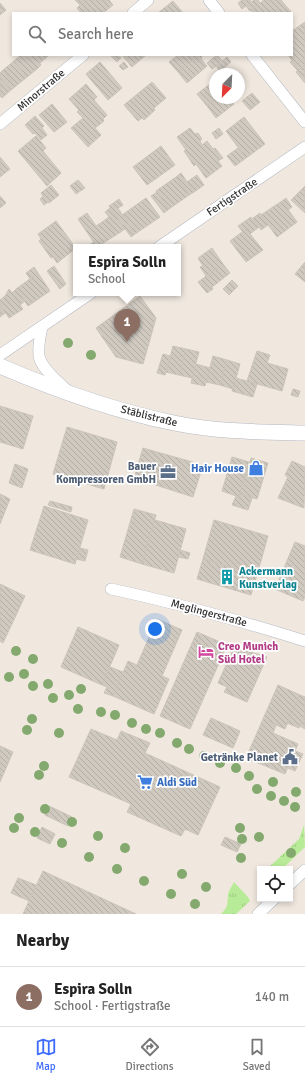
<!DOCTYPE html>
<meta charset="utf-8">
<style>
:root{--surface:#fff;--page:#f6f6f6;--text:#222;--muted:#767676;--line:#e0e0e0;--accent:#3d6bff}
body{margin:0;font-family:Signika,sans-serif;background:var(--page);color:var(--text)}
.controls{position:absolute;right:12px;bottom:12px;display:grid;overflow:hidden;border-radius:0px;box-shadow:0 2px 6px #0003}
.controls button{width:36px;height:36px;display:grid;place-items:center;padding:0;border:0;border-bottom:1px solid var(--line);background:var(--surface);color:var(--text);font:20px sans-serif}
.compass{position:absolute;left:209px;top:68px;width:36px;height:36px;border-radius:50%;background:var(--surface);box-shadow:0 2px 6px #0003;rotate:204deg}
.you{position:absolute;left:155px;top:629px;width:14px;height:14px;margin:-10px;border:3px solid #fff;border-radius:50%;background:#1a73e8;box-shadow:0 0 0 6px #1a73e833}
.badge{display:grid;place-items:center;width:26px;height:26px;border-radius:50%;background:var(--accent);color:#fff;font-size:13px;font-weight:700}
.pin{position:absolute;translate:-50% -33px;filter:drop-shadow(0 1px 2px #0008)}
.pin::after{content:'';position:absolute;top:21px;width:14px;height:12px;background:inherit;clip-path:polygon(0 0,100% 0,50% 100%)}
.popup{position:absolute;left:73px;top:244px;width:108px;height:52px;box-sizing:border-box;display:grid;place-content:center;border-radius:0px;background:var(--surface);filter:drop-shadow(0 1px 3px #0005);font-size:13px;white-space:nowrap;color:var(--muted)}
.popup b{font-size:15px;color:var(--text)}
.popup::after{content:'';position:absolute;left:50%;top:100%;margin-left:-8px;border:8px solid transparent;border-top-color:var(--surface)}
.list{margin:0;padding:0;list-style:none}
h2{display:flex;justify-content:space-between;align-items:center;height:52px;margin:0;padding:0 16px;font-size:17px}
h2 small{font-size:13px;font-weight:400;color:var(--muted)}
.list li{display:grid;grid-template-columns:26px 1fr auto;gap:12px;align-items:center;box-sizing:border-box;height:60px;padding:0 16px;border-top:1px solid var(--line)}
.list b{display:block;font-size:15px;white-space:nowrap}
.list p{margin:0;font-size:13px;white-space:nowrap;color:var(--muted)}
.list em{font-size:13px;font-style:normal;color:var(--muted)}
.icon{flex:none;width:22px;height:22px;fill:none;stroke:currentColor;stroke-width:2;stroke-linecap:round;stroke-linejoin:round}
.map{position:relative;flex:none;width:305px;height:914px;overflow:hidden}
.search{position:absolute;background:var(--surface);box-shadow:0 2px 6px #0003;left:12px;right:12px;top:12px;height:44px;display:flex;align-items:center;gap:10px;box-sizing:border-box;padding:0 14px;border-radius:0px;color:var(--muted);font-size:15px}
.sheet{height:112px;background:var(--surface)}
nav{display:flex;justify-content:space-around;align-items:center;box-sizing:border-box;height:56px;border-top:1px solid var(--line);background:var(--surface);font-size:11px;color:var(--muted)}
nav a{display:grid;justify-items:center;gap:2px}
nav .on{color:var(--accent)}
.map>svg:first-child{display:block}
.grass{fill:url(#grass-tufts)}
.building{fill:url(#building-back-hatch);stroke:#ccc4b8}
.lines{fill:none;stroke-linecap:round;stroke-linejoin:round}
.street-casing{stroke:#b3b7c2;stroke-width:12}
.secondary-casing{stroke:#b3b7c2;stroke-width:16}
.street{stroke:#fff;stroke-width:11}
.secondary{stroke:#fff;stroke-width:15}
.tree{fill:#84a96f}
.labels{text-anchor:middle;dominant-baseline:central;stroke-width:3.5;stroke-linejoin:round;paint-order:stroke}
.street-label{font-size:11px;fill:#2e2e2e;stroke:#fff}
.service-label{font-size:11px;font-weight:bold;fill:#4e5e75;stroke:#fff;text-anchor:end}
.shop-label{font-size:11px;font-weight:bold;fill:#366cbe;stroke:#fff;text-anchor:end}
.culture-label{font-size:11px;font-weight:bold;fill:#0d838f;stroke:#fff;text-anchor:start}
.hotel-label{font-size:11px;font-weight:bold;fill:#b23c85;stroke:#fff;text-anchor:start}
</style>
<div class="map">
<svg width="305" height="914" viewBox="0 0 305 914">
<defs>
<pattern id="grass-tufts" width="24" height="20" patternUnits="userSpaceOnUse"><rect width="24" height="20" fill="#b8eb97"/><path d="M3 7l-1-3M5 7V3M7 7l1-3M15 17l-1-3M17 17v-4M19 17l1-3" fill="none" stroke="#9eca82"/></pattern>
<pattern id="building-back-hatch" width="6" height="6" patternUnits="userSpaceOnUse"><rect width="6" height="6" fill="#cfc9c0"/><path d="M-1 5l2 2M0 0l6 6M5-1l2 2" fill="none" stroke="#b2ada5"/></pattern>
</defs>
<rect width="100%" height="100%" fill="#f0e8df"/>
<g class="grass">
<polygon points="304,825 305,847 282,869 267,869 299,839"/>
<path d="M234,882L248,897L250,901L236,914H221C229,906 227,904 228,894C229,890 232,886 234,882Z"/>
</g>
<g class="building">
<polygon points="75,0 86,0 80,5"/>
<polygon points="86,0 109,0 113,5 103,13 81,13 77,8"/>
<polygon points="242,0 250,0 251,2 242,9 238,3"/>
<polygon points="254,0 258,0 260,3 250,11 246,6"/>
<polygon points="264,0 281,0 292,13 253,13 251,10"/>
<polygon points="173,1 183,13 158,13"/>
<polygon points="0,3 6,10 0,15"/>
<polygon points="305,22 305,59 296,66 288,55 292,55 292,31"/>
<polygon points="21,55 25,55 37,69 27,77 14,61"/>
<polygon points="25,55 33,55 41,65 37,69"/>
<polygon points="33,55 47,55 48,56 40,63"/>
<polygon points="110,55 119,55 121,58 117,62"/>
<polygon points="122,55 146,55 132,67"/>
<polygon points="178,55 199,55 178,72 169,62"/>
<polygon points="199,55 201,55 202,60 207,66 187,83 178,72"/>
<polygon points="217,55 223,61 212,69 207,63"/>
<polygon points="227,57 231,62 220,71 216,66"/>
<polygon points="304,59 305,65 298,71 290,62 292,60 296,66"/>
<polygon points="14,61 27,77 16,86 3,70"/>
<polygon points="100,62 122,88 108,100 86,74"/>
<polygon points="124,62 128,67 123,70 119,66"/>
<polygon points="305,65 305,83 296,72"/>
<polygon points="3,70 16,86 11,90 0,77 0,73"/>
<polygon points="0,77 11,90 2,98 0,96"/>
<polygon points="215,80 215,98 216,98 207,106 197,94"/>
<polygon points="152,82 166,98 154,108 155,110 144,120 142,118 138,121 124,105"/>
<polygon points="86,84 97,97 94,100 107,115 103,119 104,121 95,128 101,135 88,147 71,128 83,118 77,112 79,110 69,99"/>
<polygon points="252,93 260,102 250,110 242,101"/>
<polygon points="216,98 229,98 234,104 216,118 207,106"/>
<polygon points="52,104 67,122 54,132 39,115"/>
<polygon points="35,116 44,126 42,128 47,135 41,140 35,133 33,134 25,125"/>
<polygon points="244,117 265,144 246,158 226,131"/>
<polygon points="190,128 195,134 198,133 202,139 200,141 202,145 207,141 213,149 215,148 223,158 218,161 222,166 206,178 196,164 194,166 184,151 186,150 177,137"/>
<polygon points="219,128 223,134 216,139 212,133"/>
<polygon points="36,136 46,148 43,151 61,173 47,186 18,151"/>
<polygon points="161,146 175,165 147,185 133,167"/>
<polygon points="238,148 246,158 235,166 227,156"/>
<polygon points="0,157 10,169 0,177"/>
<polygon points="181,173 194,192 189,195 176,177"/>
<polygon points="197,175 204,185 194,192 187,182"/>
<polygon points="176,177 189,195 169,209 156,191"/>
<polygon points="78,180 85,188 76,194 70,186"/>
<polygon points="51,185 59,195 49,203 48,202 44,205 40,199 43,196 41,193"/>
<polygon points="305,186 305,213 291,200"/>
<polygon points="157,192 169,209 164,213 151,196"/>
<polygon points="0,196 6,203 0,208"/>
<polygon points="146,198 160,217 135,234 122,215"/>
<polygon points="286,198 292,207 288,210 282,201"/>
<polygon points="119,199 123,205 118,208 135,234 131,237 109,206"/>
<polygon points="282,201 297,222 277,237 261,215"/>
<polygon points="110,208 125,229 116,235 105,220 109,217 105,212"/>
<polygon points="87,213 96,226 105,220 116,235 97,247 78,219"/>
<polygon points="260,213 268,225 261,230 253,218"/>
<polygon points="251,217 259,227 250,234 246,229 243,232 238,226"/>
<polygon points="56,221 76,248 57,263 53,257 51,258 39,241 41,239 38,234"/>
<polygon points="246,229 263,250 246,262 230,241"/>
<polygon points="94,242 97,247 86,247"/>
<polygon points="212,248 223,264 206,276 200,267 203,266 198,258"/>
<polygon points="305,262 305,282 295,274"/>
<polygon points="223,264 230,273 212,287 213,289 207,293 198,282"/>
<polygon points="54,266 66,284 60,289 47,271"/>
<polygon points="34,267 38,273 30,279 26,273"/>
<polygon points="38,273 50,291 28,306 16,289"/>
<polygon points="232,280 238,286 229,295 223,289"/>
<polygon points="9,289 12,293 16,289 25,301 20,305 15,298 9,302 5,296"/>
<polygon points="5,296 9,302 15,298 23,309 9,318 0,305 0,300"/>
<polygon points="140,296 156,318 143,364 116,357 96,328"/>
<polygon points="0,305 5,313 0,317"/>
<polygon points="173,346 186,349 179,375 166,372"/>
<polygon points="186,349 199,352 192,378 179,375"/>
<polygon points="257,351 270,355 267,363 288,369 282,391 247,381"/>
<polygon points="163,354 170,356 165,375 157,373"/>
<polygon points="213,356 227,360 220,385 206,382"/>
<polygon points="227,360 240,364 233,389 220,385"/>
<polygon points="196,364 210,368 205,386 191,383"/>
<polygon points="236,378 257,384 253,397 232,391"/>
<polygon points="293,389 300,391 298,397 291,395"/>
<polygon points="0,406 33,416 23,449 0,442"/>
<polygon points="67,427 117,442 104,489 53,474"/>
<polygon points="143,448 203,465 193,497 134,478"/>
<polygon points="232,457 249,462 239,497 222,491"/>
<polygon points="251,458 268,463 257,499 240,494"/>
<polygon points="292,461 305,467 304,508 278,498 288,477 285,475"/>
<polygon points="15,464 28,469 22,488 9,483"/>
<polygon points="0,494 10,499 0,524"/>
<polygon points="240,494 252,498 248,510 232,505 236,496 239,497"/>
<polygon points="50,501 72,507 71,512 48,505"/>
<polygon points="44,506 88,520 75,564 30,550"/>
<polygon points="134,509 156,515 142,564 120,557"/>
<polygon points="155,520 186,529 174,573 142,564"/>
<polygon points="214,520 268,536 257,575 203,559"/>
<polygon points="295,542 305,546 305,597 303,601 275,589"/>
<polygon points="80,548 88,550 85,561 76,559"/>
<polygon points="180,550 190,553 188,559 178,557"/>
<polygon points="203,559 257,575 251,595 197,579"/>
<polygon points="0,584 25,596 3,643 0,641"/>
<polygon points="157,619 182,630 162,676 169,679 154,714 113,696 128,661 137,665"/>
<polygon points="78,627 119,645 102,685 61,667"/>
<polygon points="197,632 227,645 190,729 160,716"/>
<polygon points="234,647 267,657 247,702 224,692 227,687 218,683"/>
<polygon points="110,667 123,672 113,696 104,693 107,687 102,685"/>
<polygon points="278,685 300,695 285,729 263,719"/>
<polygon points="300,695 305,697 305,714 299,728 287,723"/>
<polygon points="305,714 305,729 300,726"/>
<polygon points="211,718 240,731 233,748 203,735"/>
<polygon points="263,719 276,725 273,733 298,744 285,774 246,758"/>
<polygon points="91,729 117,740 121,731 150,743 145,753 220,787 198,835 185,829 181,836 127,812 131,804 69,777"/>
<polygon points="0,746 13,752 0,782"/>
<polygon points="295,751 303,754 295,771 288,768"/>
<polygon points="49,806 72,817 68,826 45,815"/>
<polygon points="42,827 55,834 50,844 37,838"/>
<polygon points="225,837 241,844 237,852 221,845"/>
<polygon points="43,871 136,914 23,914"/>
<polygon points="18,878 36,885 29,901 11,893"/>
</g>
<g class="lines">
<defs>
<g id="street">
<polyline points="209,0 219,13"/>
<polyline points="133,13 148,0"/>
<polyline points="252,55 305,122"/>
<polyline points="0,124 83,55"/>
<polyline points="159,247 305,147"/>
<path d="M42,327C40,336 38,347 39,356C41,368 59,383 68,391"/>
<polyline points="0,355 91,293"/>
<path d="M111,589C177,603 241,621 305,641"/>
<polyline points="290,884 305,870"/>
<polyline points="258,914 274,899"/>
</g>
<path id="secondary" d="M0,366C56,390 115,411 174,423C217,432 261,432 305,433"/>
</defs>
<use href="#street" class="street-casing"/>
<use href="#secondary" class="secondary-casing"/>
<use href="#street" class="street"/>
<use href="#secondary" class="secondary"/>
</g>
<g class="tree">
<circle cx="68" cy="343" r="5"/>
<circle cx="91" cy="355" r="5"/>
<circle cx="16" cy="651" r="5"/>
<circle cx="33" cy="659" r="5"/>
<circle cx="24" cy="674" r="5"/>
<circle cx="9" cy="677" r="5"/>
<circle cx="48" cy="684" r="5"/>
<circle cx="33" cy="686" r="5"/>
<circle cx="81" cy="689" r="5"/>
<circle cx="69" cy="695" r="5"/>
<circle cx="53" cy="698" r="5"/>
<circle cx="78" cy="709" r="5"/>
<circle cx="101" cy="712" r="5"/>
<circle cx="115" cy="715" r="5"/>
<circle cx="32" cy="719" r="5"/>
<circle cx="132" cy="723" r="5"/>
<circle cx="146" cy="729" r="5"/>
<circle cx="27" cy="730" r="5"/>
<circle cx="59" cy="733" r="5"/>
<circle cx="160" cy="733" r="5"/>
<circle cx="177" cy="743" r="5"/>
<circle cx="189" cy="749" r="5"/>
<circle cx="204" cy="756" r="5"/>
<circle cx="220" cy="763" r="5"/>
<circle cx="44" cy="766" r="5"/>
<circle cx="236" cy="768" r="5"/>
<circle cx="39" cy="775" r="5"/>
<circle cx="249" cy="776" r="5"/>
<circle cx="273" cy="782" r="5"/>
<circle cx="257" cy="789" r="5"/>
<circle cx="296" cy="792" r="5"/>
<circle cx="271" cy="796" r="5"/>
<circle cx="284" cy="801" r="5"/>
<circle cx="295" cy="807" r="5"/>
<circle cx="45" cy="809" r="5"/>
<circle cx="19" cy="818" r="5"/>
<circle cx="72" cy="822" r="5"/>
<circle cx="14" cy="828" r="5"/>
<circle cx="240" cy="828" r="5"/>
<circle cx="35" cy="832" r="5"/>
<circle cx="98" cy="836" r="5"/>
<circle cx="259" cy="837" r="5"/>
<circle cx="242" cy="839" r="5"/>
<circle cx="62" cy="843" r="5"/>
<circle cx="125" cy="848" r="5"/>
<circle cx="291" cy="853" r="5"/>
<circle cx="89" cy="857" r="5"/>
<circle cx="241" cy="858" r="5"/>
<circle cx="117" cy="869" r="5"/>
<circle cx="182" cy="874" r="5"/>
<circle cx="144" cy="881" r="5"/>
<circle cx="206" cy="887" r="5"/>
<circle cx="171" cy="894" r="5"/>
<circle cx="195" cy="904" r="5"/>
</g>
<defs>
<symbol id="shop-bare" viewBox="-9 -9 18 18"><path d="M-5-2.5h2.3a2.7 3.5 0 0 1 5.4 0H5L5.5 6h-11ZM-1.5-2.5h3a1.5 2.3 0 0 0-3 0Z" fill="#3f7fe0" stroke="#fff" stroke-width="2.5" paint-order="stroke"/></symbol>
<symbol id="office-bare" viewBox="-9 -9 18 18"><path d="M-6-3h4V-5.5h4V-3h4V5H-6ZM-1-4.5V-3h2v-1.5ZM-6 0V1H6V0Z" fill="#5c6f8a" stroke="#fff" stroke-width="2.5" paint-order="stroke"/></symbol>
<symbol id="building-bare" viewBox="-9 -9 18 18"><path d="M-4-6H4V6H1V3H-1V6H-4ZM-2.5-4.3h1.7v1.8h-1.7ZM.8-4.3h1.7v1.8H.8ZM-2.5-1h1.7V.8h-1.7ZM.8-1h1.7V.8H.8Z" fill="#0f9aa8" stroke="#fff" stroke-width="2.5" paint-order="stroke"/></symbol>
<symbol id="hotel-bare" viewBox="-9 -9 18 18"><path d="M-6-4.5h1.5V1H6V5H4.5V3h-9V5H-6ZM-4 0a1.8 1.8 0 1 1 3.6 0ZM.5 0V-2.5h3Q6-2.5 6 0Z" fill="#d1479c" stroke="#fff" stroke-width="2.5" paint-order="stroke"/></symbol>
<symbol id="civic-bare" viewBox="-9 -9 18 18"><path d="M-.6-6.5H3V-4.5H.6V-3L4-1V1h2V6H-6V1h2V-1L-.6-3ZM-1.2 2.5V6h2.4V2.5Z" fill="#5c6f8a" stroke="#fff" stroke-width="2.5" paint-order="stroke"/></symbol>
<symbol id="supermarket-bare" viewBox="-9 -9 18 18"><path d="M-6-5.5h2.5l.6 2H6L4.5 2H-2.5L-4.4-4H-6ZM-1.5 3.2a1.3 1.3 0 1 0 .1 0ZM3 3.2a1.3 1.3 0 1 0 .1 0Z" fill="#3f7fe0" stroke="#fff" stroke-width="2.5" paint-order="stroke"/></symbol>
</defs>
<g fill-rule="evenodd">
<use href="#shop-bare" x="245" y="457" width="22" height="22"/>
<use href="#office-bare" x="157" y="461" width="22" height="22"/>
<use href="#building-bare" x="216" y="566" width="22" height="22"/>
<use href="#hotel-bare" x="195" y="641" width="22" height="22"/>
<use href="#civic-bare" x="279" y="746" width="22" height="22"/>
<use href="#supermarket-bare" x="134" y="771" width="22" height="22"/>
</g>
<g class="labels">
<g class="street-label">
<text transform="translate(41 90) rotate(-40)">Minorstraße</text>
<text transform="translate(232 197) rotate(-34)">Fertigstraße</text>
<text transform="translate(149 416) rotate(14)">Stäblistraße</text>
<text transform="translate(209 613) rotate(15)">Meglingerstraße</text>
</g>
<g class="service-label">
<text x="156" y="466">Bauer<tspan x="156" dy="13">Kompressoren GmbH</tspan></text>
<text x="278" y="757">Getränke Planet</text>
</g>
<g class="shop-label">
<text x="244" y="468">Hair House</text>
<text x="157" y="782" text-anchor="start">Aldi Süd</text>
</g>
<g class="culture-label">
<text x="239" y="571">Ackermann<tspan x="239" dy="13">Kunstverlag</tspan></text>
</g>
<g class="hotel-label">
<text x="218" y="646">Creo Munich<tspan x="218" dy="13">Süd Hotel</tspan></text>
</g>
</g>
</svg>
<div class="controls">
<button><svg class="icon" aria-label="locate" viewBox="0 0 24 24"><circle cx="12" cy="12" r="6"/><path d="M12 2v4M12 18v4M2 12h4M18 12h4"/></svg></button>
</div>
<svg class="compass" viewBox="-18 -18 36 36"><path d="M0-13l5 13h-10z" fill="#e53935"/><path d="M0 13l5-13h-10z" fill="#767676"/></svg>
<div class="you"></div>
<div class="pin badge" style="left:127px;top:342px;background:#8d6e63">1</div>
<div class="popup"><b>Espira Solln</b>School</div>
<div class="search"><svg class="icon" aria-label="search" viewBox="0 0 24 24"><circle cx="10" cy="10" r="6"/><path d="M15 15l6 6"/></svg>Search here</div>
</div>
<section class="sheet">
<h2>Nearby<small></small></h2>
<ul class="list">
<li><span class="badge" style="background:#8d6e63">1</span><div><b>Espira Solln</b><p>School · Fertigstraße</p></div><em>140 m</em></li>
</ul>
</section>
<nav>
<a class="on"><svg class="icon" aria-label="map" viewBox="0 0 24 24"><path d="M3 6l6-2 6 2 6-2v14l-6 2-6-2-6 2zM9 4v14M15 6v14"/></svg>Map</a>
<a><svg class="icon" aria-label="directions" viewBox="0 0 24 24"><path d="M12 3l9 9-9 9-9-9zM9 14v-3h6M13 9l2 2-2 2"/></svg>Directions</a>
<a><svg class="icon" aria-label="saved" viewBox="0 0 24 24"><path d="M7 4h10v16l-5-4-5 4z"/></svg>Saved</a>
</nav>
